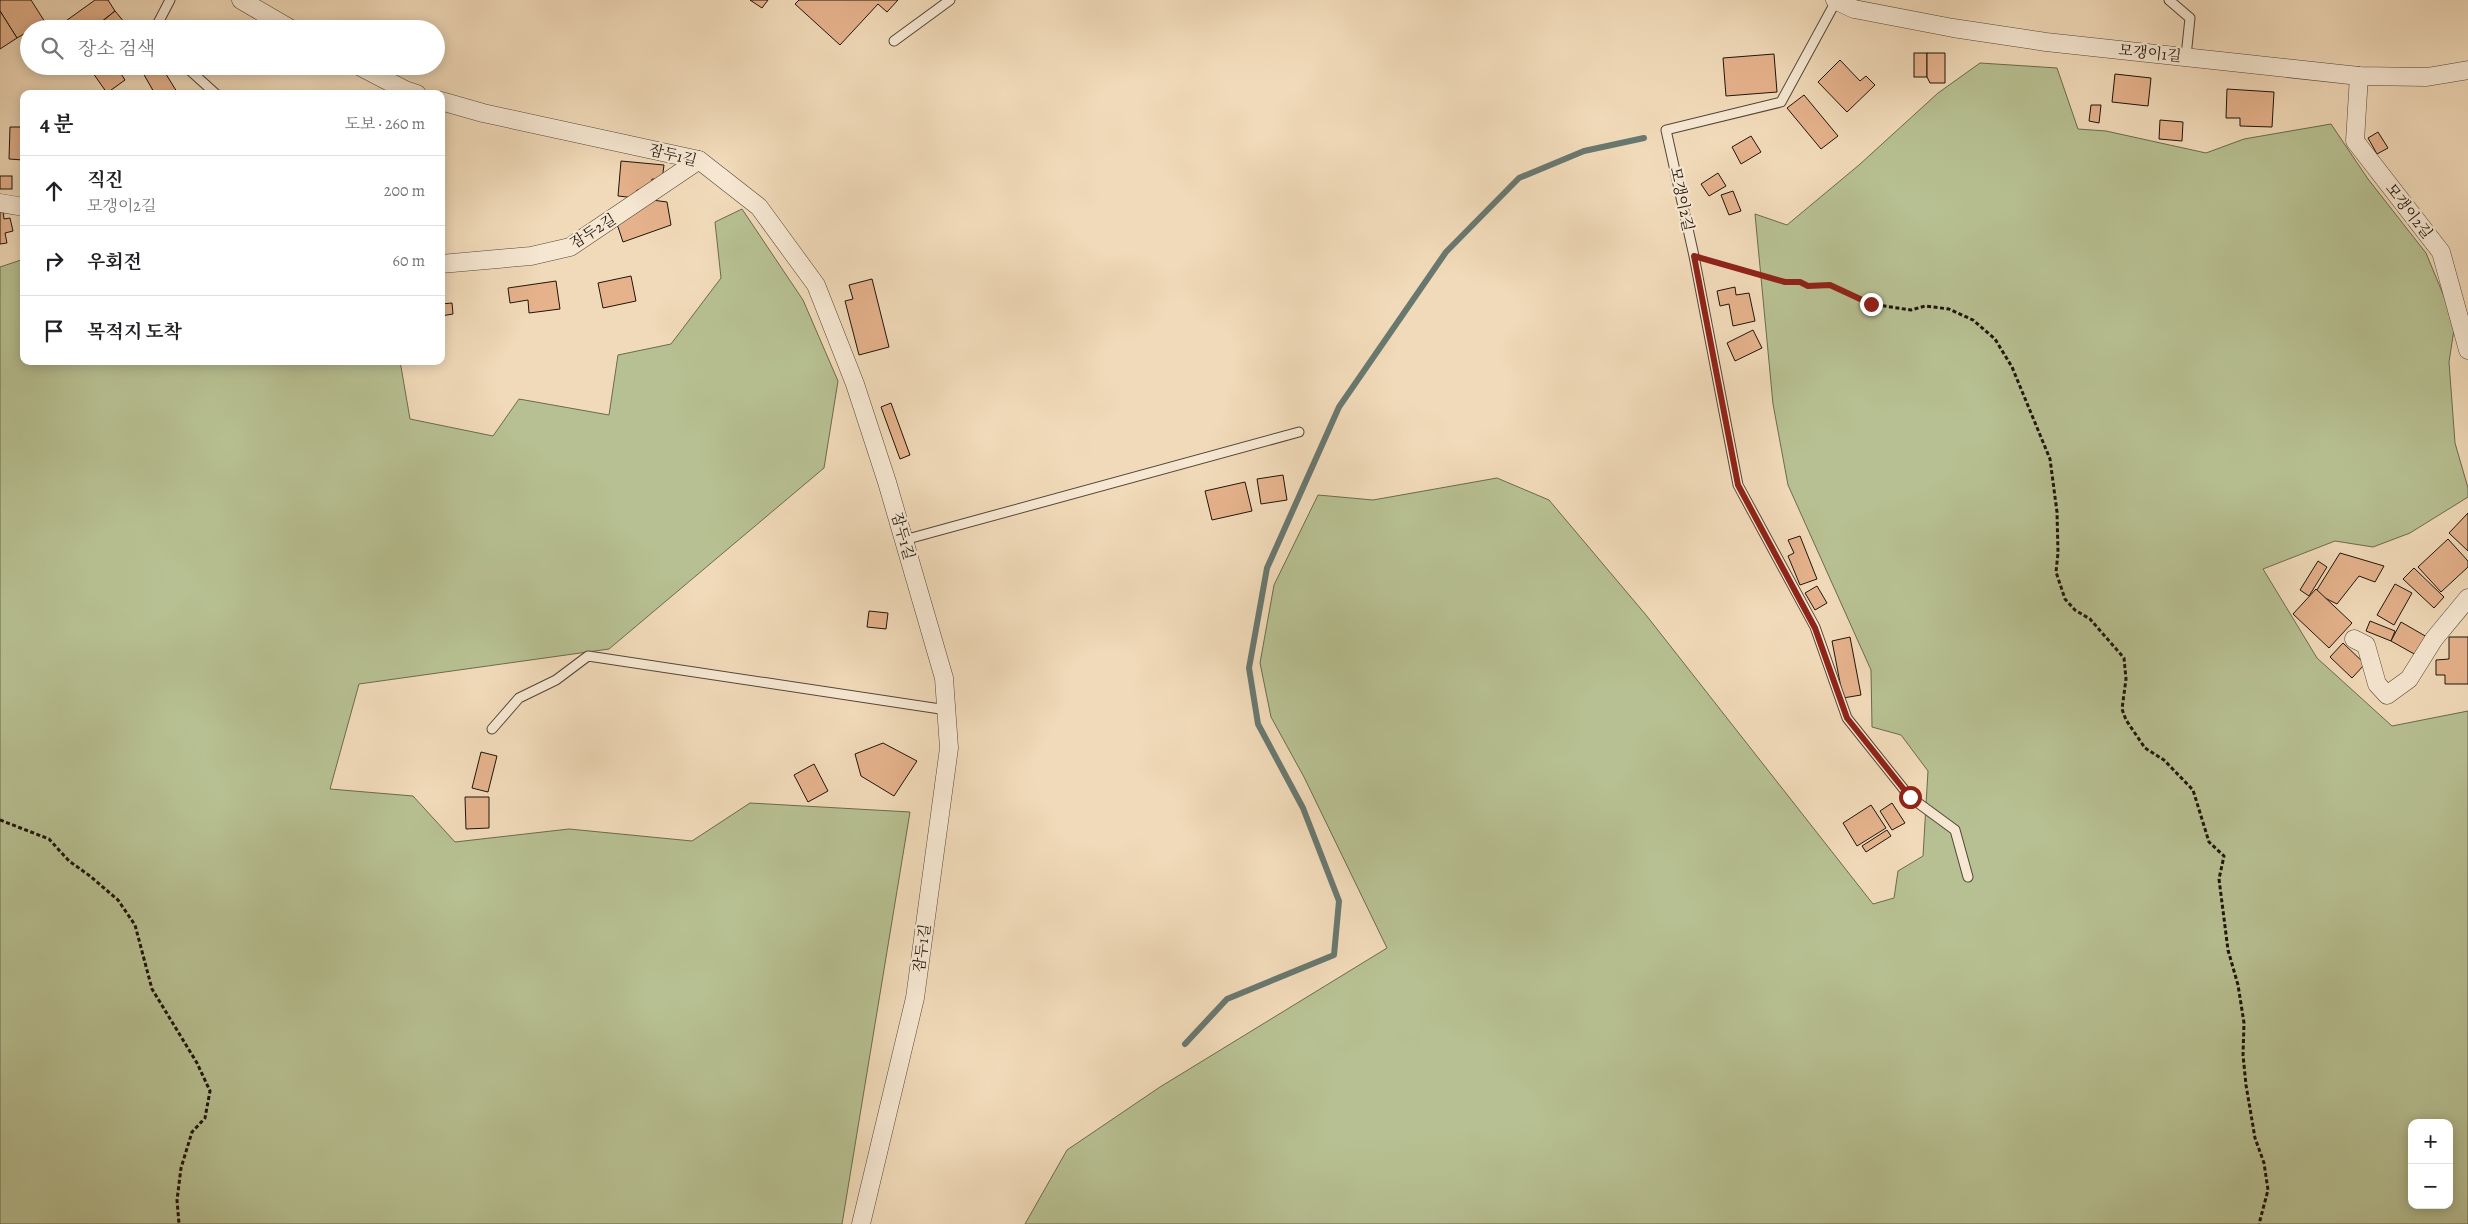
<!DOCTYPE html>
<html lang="ko">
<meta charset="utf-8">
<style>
:root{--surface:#fff;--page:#f2f2f2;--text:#202124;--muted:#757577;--line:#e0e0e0}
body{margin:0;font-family:Alegreya,"Noto Serif KR",serif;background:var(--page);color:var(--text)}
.controls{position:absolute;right:15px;bottom:15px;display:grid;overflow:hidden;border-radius:10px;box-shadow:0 2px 12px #0003}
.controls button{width:45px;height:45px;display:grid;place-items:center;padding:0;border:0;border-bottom:1px solid var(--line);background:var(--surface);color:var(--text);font:25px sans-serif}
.stop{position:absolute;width:15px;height:15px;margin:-11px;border:4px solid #8f2418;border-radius:50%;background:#fff}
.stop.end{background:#8f2418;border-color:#fff;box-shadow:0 1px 5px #0008}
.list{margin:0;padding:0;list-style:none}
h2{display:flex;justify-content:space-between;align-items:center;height:65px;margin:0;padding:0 20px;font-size:21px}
h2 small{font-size:16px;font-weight:400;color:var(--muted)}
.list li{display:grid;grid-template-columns:32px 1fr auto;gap:15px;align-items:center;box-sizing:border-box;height:70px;padding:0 20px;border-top:1px solid var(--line)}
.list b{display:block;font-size:19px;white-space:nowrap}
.list p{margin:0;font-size:16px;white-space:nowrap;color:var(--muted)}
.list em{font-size:16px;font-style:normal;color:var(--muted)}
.icon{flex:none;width:28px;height:28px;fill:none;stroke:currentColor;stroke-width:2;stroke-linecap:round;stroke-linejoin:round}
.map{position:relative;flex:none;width:2468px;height:1224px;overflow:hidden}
.search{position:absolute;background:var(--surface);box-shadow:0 2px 12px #0003;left:20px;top:20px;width:425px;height:55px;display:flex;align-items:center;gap:12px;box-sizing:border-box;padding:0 18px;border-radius:28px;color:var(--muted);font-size:19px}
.panel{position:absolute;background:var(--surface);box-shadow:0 2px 12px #0003;left:20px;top:90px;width:425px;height:275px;border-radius:10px}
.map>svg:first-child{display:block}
.green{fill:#b7c092;stroke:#6b6a4e;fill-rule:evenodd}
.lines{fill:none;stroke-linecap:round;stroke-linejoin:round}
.stream{stroke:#69786f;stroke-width:6}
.building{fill:#e5b28c;stroke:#1f140b}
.lane-casing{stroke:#544636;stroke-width:11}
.street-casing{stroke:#544636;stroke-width:19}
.path{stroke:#1f140b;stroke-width:3;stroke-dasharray:4 2.5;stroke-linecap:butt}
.lane{stroke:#f6e7d2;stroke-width:9}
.street{stroke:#f6e7d2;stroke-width:18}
.route{stroke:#8f2418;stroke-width:6}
.labels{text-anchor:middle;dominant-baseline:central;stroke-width:4.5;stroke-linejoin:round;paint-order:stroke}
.street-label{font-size:15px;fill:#1f140b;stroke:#f6e7d2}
</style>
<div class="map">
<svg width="2468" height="1224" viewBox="0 0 2468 1224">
<rect width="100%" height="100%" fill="#f1dab9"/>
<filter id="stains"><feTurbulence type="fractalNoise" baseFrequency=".004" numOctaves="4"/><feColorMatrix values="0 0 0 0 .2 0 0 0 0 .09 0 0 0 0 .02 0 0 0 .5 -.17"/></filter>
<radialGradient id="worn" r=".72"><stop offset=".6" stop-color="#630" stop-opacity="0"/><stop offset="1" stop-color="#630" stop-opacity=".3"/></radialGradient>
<g class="green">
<path d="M1980,63L2057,68L2078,129L2106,131L2206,153L2244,139L2331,124L2368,179L2426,253L2455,323L2449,362L2455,443L2468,488V497L2410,533L2373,547L2335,541L2263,569L2317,658L2392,726L2468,711V1224H1025L1067,1150L1160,1087L1387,948L1304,777L1271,717L1260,663L1274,585L1318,495L1373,500L1497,478L1549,500L1646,615L1873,904L1894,898L1898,871L1923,856L1928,771L1901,735L1872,727L1871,670L1788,485L1773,404L1755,214L1787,225L1859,165L1938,93ZM2412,1123H2449V1205H2412Z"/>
<polygon points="742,209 803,300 838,381 824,468 609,649 359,684 330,789 413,796 455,842 569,829 692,841 750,803 910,812 842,1224 0,1224 0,267 24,259 24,361 400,361 410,419 493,436 519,399 609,415 618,355 671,344 721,278 715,222"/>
</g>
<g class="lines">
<polyline class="stream" points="1185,1044 1227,999 1334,955 1339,901 1303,808 1258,724 1249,668 1267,568 1339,407 1446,252 1519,178 1584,151 1644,138"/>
</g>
<g class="building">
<polygon points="0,0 31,0 45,22 33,29 29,29 29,31 17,38 0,11"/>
<polygon points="95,0 108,0 115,11 92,29 68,29 63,23"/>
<polygon points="750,0 768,0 762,8"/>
<polygon points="799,0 898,0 887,12 878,4 840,45 795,4"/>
<polygon points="0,11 17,38 0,49"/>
<polygon points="115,11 130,29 101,29 98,25"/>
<rect x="1914" y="53" width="13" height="24"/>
<polygon points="1927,53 1945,53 1945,83 1930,83 1927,77"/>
<polygon points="1774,54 1777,92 1726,96 1723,58"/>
<polygon points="1840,60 1860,81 1866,76 1875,85 1847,112 1818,82"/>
<polygon points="88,66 116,66 125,80 107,93"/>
<polygon points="139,66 161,66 177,92 155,94"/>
<polygon points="2115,74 2151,78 2148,106 2112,102"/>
<polygon points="2227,89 2274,92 2272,127 2240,126 2240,118 2226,118"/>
<polygon points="1804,95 1838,136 1821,149 1787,108"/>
<polygon points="2091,105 2101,105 2099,123 2089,121"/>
<polygon points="2160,120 2183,122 2182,141 2159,139"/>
<polygon points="10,127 24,127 23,160 9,159"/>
<polygon points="2378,132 2388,148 2377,154 2368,138"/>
<polygon points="1751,136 1761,152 1741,164 1732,147"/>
<polygon points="621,161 664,165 662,180 652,179 651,191 637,190 636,198 618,196"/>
<polygon points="1718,173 1726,186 1709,196 1701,184"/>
<rect x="0" y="176" width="12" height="13"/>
<polygon points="1733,191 1741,211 1729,215 1721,195"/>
<polygon points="652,200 667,202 671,225 623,242 617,224"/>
<polygon points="0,211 3,211 4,219 10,218 13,231 5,233 7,243 0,244"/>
<polygon points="631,276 636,301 603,308 598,283"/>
<polygon points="872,279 889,347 859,355 845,301 853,299 849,285"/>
<polygon points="556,281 560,309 529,313 528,300 510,303 508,288"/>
<polygon points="1735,287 1736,295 1749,293 1755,321 1733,326 1729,304 1720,306 1717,291"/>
<polygon points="452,303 453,314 441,316 441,304"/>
<polygon points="1753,330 1762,348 1735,361 1727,343"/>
<polygon points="891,403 910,455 900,459 881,407"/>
<polygon points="1283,475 1287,500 1261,504 1257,479"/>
<polygon points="1245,482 1252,511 1212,520 1205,491"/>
<polygon points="2468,513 2468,551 2449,533"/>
<polygon points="1800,536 1817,579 1800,585 1788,556 1794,553 1788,540"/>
<polygon points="2448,539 2468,561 2468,567 2441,592 2418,567"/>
<polygon points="2340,553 2384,566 2375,582 2359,576 2337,604 2315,593"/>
<polygon points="2318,561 2327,567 2309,596 2300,590"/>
<polygon points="2414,568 2444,597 2434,608 2403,579"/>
<polygon points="2395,584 2412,593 2394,625 2377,615"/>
<polygon points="1817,586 1827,603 1815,610 1805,593"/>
<polygon points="2316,589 2352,623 2329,648 2293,614"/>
<polygon points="869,611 888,613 886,629 867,627"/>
<polygon points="2370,621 2395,631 2391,641 2366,631"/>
<polygon points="2401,622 2427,637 2416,655 2391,641"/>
<polygon points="1850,637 1861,695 1843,698 1832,641"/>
<polygon points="2449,637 2468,637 2468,684 2445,684 2445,675 2436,675 2436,660 2449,659"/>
<polygon points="2343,643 2365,664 2352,678 2330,657"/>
<polygon points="883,743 917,761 894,796 861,776 855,754"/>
<polygon points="481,752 497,756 488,792 472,788"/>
<polygon points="814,764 828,791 808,802 794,775"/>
<polygon points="465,797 489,797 489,828 466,829"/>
<polygon points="1892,803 1905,823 1892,830 1880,811"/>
<polygon points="1871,805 1886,828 1857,846 1843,823"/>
<polygon points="1887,830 1891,836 1866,852 1862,846"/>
</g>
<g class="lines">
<defs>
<g id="lane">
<polyline points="2169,0 2190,18 2186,56"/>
<polyline points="1836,1 1781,102 1666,130 1694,256 1738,485 1815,627 1847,718 1910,797 1955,830 1968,877"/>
<polyline points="159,29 158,23 170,0"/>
<polyline points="894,41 950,0"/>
<polyline points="185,66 216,94"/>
<polyline points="904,540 1299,432"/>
<polyline points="492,729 519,698 556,680 588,656 947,710"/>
</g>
<g id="street">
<polyline points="241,0 291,29"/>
<polyline points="1835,0 1854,9 1953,28 2046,42 2359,76 2427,77 2468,70"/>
<polyline points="359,66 405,90 417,94"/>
<polyline points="2359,76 2355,141 2441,252 2468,350"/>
<polyline points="441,101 483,113 699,160 759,207 816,285 855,384 887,482 944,678 949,748 915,998 861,1224"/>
<polyline points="0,203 24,207"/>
<polyline points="441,264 531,256 570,247 699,160"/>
<polyline points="2354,639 2366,645 2377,684 2387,695 2409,679 2434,639 2468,598"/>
</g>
</defs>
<use href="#lane" class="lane-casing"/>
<use href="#street" class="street-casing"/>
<g class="path">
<polyline points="1709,260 1785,282 1800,282 1808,286 1831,285 1871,304 1911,310 1925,306 1949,309 1973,320 1995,339 2012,367 2050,459 2057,512 2058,553 2056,572 2065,599 2075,610 2090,619 2124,658 2126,679 2122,709 2126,720 2145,748 2164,760 2193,790 2209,842 2224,856 2219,879 2228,950 2238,985 2244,1023 2243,1055 2246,1085 2255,1138 2264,1163 2268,1190 2259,1224"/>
<polyline points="0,820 49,839 69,861 90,876 118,900 135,925 152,989 197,1063 210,1091 205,1118 192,1132 181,1168 177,1200 179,1224"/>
</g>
<use href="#lane" class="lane"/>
<use href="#street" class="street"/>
</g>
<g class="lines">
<polyline class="route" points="1871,304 1830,285 1808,286 1800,282 1785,282 1694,256 1738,485 1815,628 1847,718 1910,797"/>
</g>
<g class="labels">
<g class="street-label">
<text transform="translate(2150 53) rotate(6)">모갱이1길</text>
<text transform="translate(673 155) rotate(14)">잠두1길</text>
<text transform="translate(1682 199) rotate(78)">모갱이2길</text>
<text transform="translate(2409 211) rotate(52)">모갱이2길</text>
<text transform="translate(593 231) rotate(-32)">잠두2길</text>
<text transform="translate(903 536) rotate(74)">잠두1길</text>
<text transform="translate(922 948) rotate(-82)">잠두1길</text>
</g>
</g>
<rect width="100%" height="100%" filter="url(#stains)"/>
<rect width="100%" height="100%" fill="url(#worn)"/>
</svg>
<div class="controls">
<button>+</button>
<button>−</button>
</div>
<div class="stop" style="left:1910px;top:797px"></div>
<div class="stop end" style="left:1871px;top:304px"></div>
<div class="search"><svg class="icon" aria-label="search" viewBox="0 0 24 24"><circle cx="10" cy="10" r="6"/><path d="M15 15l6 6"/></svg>장소 검색</div>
<section class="panel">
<h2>4 분<small>도보 · 260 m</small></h2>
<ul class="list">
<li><svg class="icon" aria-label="ahead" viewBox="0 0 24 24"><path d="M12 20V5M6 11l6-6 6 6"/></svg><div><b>직진</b><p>모갱이2길</p></div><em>200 m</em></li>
<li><svg class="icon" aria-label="right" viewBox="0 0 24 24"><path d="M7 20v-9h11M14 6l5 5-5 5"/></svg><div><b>우회전</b></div><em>60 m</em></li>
<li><svg class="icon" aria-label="arrive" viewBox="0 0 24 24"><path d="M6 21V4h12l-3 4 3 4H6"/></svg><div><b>목적지 도착</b></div></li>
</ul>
</section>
</div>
